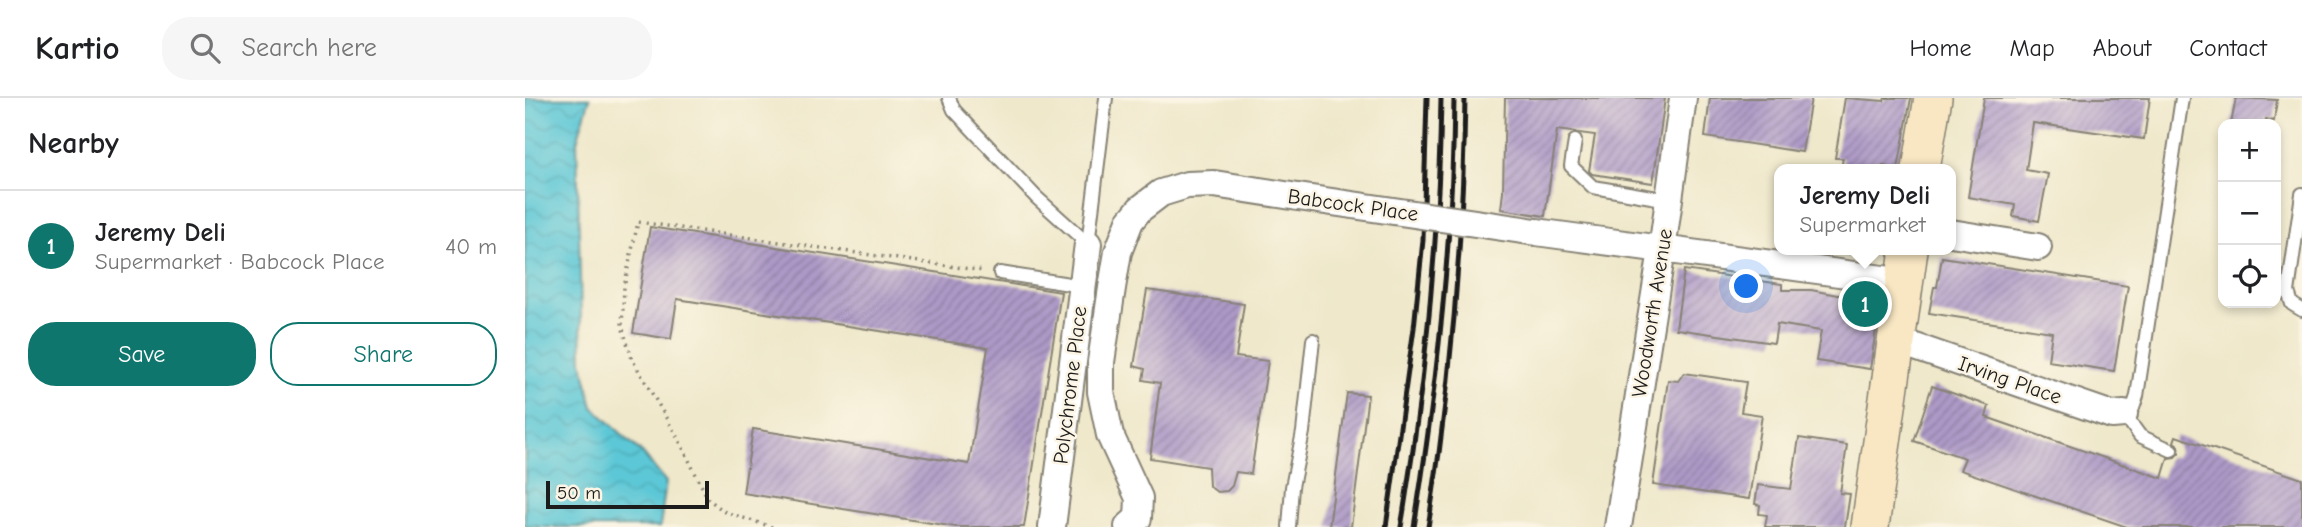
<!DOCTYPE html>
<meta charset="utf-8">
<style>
:root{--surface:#fff;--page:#f6f6f6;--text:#202124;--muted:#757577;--line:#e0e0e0;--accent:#0f766e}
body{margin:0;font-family:"Comic Neue",sans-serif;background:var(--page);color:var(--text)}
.controls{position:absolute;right:21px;top:21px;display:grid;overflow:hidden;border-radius:14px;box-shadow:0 4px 10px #0003}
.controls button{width:63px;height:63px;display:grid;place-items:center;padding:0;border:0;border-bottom:2px solid var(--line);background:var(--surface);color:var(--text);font:35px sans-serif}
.scale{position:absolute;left:21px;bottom:18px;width:163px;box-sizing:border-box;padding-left:7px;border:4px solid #1c1c1c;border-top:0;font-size:19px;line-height:24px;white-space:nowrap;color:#1c1c1c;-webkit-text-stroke:5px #fcf5e5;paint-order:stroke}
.you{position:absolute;left:1222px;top:189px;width:24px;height:24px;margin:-18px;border:5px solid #fff;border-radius:50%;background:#1a73e8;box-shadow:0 0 0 10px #1a73e833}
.badge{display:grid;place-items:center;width:46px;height:46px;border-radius:50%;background:var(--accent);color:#fff;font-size:23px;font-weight:700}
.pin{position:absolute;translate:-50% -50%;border:4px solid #fff;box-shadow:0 2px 7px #0006}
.popup{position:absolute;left:1249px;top:66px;width:182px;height:91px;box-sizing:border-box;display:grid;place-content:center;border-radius:14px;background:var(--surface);filter:drop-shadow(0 2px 5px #0005);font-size:23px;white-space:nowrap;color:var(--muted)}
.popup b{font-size:26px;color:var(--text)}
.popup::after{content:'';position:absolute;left:50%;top:100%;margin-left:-14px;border:14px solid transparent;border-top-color:var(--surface)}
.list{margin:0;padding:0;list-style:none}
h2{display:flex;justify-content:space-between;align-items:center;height:91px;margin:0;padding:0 28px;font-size:30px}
h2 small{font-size:23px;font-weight:400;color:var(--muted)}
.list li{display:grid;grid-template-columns:46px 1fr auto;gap:21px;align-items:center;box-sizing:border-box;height:112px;padding:0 28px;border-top:2px solid var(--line)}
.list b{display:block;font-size:26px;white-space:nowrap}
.list p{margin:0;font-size:23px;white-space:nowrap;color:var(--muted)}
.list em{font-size:23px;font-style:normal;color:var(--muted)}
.actions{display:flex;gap:14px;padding:21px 28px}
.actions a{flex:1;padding:16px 0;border:2px solid var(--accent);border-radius:28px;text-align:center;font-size:24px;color:var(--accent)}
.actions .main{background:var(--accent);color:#fff}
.icon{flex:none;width:38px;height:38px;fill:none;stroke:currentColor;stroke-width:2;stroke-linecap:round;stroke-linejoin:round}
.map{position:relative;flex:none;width:1777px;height:429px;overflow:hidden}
header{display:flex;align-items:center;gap:42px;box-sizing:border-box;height:98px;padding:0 35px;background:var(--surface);border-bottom:2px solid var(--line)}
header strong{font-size:33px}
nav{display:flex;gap:38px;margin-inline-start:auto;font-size:24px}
.search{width:490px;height:63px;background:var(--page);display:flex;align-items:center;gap:18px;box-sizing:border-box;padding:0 24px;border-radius:28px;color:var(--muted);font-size:26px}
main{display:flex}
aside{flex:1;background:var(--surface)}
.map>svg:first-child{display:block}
.water{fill:url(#water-waves);stroke:#3c7279;stroke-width:2}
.building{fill:url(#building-hatch)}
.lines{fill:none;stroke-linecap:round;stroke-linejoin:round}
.lane-casing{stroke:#868274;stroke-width:16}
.street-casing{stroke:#868274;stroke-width:30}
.secondary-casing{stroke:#868274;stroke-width:40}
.path{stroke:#868274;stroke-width:3.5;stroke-dasharray:2 5;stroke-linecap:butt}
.lane{stroke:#fff;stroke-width:12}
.street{stroke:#fff;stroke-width:26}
.secondary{stroke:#f9e7c3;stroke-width:37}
.rail{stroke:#1c1c1c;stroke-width:5}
.street-bridge-casing{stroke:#868274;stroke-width:30;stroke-linecap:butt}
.street-bridge{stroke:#fff;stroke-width:26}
.labels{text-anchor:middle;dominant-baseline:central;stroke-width:5;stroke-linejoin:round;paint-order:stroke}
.street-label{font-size:21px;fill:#1c1c1c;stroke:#fcf5e5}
</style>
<header>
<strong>Kartio</strong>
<div class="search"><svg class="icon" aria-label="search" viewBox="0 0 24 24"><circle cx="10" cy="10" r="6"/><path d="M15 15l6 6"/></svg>Search here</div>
<nav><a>Home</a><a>Map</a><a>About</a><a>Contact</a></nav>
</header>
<main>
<aside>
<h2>Nearby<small></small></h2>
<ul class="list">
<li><span class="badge">1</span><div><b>Jeremy Deli</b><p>Supermarket · Babcock Place</p></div><em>40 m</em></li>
</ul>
<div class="actions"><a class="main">Save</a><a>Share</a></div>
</aside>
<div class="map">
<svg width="1777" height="429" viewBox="0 0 1777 429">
<defs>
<pattern id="water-waves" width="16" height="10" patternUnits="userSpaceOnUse" patternTransform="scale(1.75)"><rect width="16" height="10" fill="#5cc7d6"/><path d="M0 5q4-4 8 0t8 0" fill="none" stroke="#4faab7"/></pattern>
<pattern id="building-hatch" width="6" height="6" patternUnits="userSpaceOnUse" patternTransform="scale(1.75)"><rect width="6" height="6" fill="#ae9ac7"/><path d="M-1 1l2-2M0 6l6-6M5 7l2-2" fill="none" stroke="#8d7da1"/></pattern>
</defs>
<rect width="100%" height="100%" fill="#fcf5e5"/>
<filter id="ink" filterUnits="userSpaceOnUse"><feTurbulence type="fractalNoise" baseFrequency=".0143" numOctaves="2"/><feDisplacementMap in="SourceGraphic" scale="14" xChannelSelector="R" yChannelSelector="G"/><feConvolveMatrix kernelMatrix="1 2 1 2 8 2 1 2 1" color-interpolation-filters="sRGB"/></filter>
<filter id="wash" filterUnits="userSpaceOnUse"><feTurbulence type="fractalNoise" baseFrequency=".00686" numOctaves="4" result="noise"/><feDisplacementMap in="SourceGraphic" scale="28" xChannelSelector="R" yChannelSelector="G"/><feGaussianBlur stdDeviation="1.57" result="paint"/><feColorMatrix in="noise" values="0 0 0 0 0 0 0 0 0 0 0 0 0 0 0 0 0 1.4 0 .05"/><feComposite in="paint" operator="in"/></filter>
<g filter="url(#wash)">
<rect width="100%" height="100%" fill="#efe8cb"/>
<polygon class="water" points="0,0 65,0 52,43 57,264 68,309 118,356 141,384 135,429 0,429"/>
<g id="blocks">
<g class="building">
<polygon points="980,0 1140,0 1128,85 1067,76 1064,73 1070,37 1032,32 1020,118 976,111 978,94"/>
<polygon points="1185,0 1286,0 1277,54 1180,39"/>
<polygon points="1320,0 1359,3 1360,0 1386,0 1373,71 1358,68 1357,71 1316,71 1318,60 1310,60"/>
<polygon points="1459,0 1625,0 1619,41 1508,25 1501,72 1523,76 1514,123 1488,118 1490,107 1443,99"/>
<polygon points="1711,0 1752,2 1749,23 1741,21 1740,26 1706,26"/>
<polygon points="125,129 536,194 499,429 431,429 218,395 228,331 444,366 463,250 152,201 146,241 108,235"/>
<polygon points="1417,159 1603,188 1589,273 1523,263 1527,234 1404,215 1409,189 1412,189"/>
<polygon points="1159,172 1257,186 1257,192 1286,192 1355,205 1345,271 1291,263 1296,233 1252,226 1249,245 1151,231"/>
<polygon points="622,192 719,206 711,259 743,263 726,376 711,374 707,388 702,393 692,394 684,388 683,369 625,360 635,285 618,282 620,271 609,268"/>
<polygon points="1159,275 1221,284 1216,314 1237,317 1224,401 1128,387 1143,282 1153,283"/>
<polygon points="1407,288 1464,308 1461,319 1637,380 1643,360 1650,359 1654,355 1653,347 1649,344 1651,338 1777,381 1777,429 1602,429 1435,372 1440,360 1389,343"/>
<polygon points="822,295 843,297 826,429 804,429"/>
<polygon points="1274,340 1322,347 1315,395 1325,396 1320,429 1240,429 1242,417 1234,416 1235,407 1230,406 1233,387 1266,391"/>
</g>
</g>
</g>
<g filter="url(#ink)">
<use href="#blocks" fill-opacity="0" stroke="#868274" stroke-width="2"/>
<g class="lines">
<defs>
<g id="lane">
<polyline points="424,0 429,12 511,99 563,146"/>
<polyline points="1050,43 1046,68 1068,89 1144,102"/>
<polyline points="1777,96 1763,194 1767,206 1777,212"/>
<polyline points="563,146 581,0"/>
<polyline points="475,175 557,188"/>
<polyline points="1646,352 1615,338 1599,316 1608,310 1612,298 1657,0"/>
<polyline points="764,429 767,389 778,334 788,242"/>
</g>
<g id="street">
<polyline points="1011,134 1380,184"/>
<polyline points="1426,135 1513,149"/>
<polyline points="1373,243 1587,317 1599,316"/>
<polyline points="527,429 563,146"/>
<polyline points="603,429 613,420 614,400 585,337 576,294 576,264 587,190 593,154 605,123 615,111 636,95 662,87 689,86 773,99"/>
<polyline points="1093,429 1137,152 1158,0"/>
</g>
<g id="secondary">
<polyline points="1396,71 1408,0"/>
<polyline points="1345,429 1384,152"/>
</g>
</defs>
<use href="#lane" class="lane-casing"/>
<use href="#street" class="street-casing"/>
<use href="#secondary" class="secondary-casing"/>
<polyline class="path" points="247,429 200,414 183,401 154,342 107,261 97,228 99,189 113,124 459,173"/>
<use href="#lane" class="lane"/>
<use href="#street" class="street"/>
<use href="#secondary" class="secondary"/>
<g class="rail">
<polyline points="861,429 889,230 898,142 902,0"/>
<path d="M876,429C900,287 914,144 916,0"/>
<path d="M889,429C912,287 928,144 929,0"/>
<path d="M903,429C926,287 938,144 940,0"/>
</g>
<defs>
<polyline id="street-bridge" points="773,99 1011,134"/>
</defs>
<use href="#street-bridge" class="street-bridge-casing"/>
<use href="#street-bridge" class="street-bridge"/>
</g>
</g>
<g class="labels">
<g class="street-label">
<text transform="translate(828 107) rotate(8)">Babcock Place</text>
<text transform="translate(1127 215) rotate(-81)">Woodworth Avenue</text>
<text transform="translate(1485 282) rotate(19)">Irving Place</text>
<text transform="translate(545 287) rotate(-83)">Polychrome Place</text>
</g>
</g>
</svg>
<div class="controls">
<button>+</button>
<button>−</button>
<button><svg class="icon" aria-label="locate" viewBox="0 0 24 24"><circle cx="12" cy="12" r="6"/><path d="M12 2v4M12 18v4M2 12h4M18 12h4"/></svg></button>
</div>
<div class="scale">50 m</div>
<div class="you"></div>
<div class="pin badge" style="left:1340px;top:206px">1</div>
<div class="popup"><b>Jeremy Deli</b>Supermarket</div>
</div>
</main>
